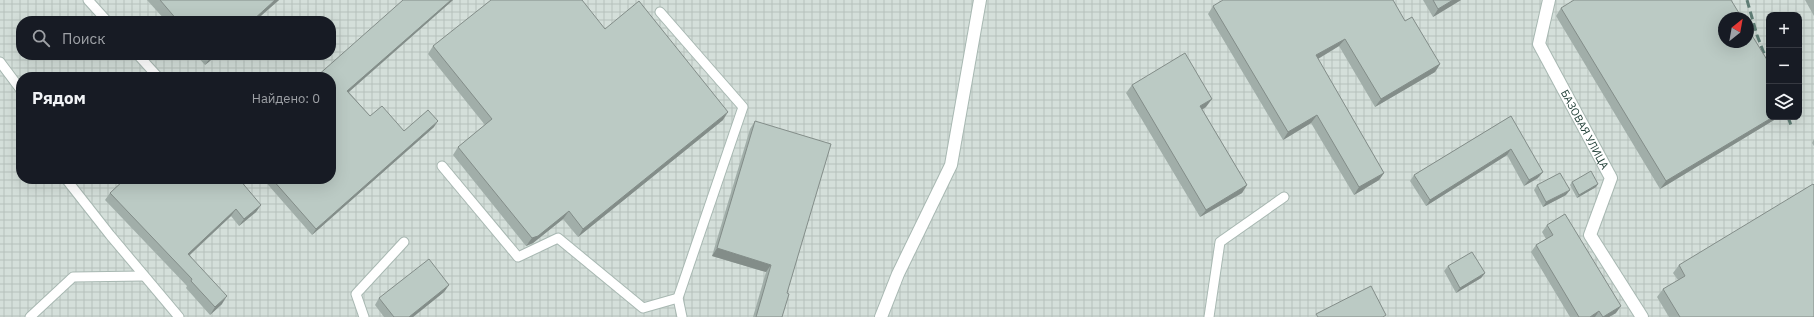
<!DOCTYPE html>
<html lang="ru">
<meta charset="utf-8">
<style>
:root{--surface:#171b24;--page:#242831;--text:#f1f3f6;--muted:#9ea1a6;--line:#363941}
body{margin:0;font-family:"IBM Plex Sans",sans-serif;background:var(--page);color:var(--text)}
.controls{position:absolute;right:12px;top:12px;display:grid;overflow:hidden;border-radius:8px;box-shadow:0 4px 16px #0002}
.controls button{width:36px;height:36px;display:grid;place-items:center;padding:0;border:0;border-bottom:1px solid var(--line);background:var(--surface);color:var(--text);font:20px sans-serif}
.compass{position:absolute;left:1718px;top:12px;width:36px;height:36px;border-radius:50%;background:var(--surface);box-shadow:0 4px 16px #0002;rotate:31deg}
.list{margin:0;padding:0;list-style:none}
h2{display:flex;justify-content:space-between;align-items:center;height:52px;margin:0;padding:0 16px;font-size:17px}
h2 small{font-size:13px;font-weight:400;color:var(--muted)}
.icon{flex:none;width:22px;height:22px;fill:none;stroke:currentColor;stroke-width:2;stroke-linecap:round;stroke-linejoin:round}
.map{position:relative;flex:none;width:1814px;height:317px;overflow:hidden}
.search{position:absolute;background:var(--surface);box-shadow:0 4px 16px #0002;left:16px;top:16px;width:320px;height:44px;display:flex;align-items:center;gap:10px;box-sizing:border-box;padding:0 14px;border-radius:16px;color:var(--muted);font-size:15px}
.panel{position:absolute;background:var(--surface);box-shadow:0 4px 16px #0002;left:16px;top:72px;width:320px;height:112px;border-radius:16px}
.map>svg:first-child{display:block}
.industrial{fill:url(#industrial-grid);fill-rule:evenodd}
.lines{fill:none;stroke-linecap:round;stroke-linejoin:round}
.service-casing{stroke:#a8b8b2;stroke-width:11}
.minor-casing{stroke:#a8b8b2;stroke-width:14}
.service{stroke:#fff;stroke-width:9}
.minor{stroke:#fff;stroke-width:12}
.rail{stroke:#5f7d75;stroke-width:3;stroke-dasharray:8 4;stroke-linecap:butt}
.wall{fill:#a1aea9}
.shaded-wall{fill:#838d89}
.building{fill:#bbcac4;stroke:#838d89}
.labels{text-anchor:middle;dominant-baseline:central;stroke-width:4;stroke-linejoin:round;paint-order:stroke}
.street-label{font-size:11px;fill:#24423a;stroke:#f7fbf9}
</style>
<div class="map">
<svg width="1814" height="317" viewBox="0 0 1814 317">
<defs>
<pattern id="industrial-grid" width="8" height="8" patternUnits="userSpaceOnUse"><rect width="8" height="8" fill="#d4dfda"/><path d="M0 4h8M4 0v8" fill="none" stroke="#b6c1bc"/></pattern>
</defs>
<rect width="100%" height="100%" fill="#e6efeb"/>
<path class="industrial" d="M0,0H1814V317H0ZM1769,15H1799V117H1769ZM1724,18H1748V42H1724ZM21,21H331V55H21ZM21,77H331V179H21Z"/>
<g class="lines">
<defs>
<g id="service">
<polyline points="88,0 107,21"/>
<polyline points="660,12 743,107 678,298 682,317"/>
<polyline points="138,55 158,77"/>
<polyline points="0,62 21,90"/>
<polyline points="442,166 518,257 558,238 643,308 678,298"/>
<polyline points="66,179 110,235 179,317"/>
<polyline points="30,317 73,277 144,276"/>
<polyline points="364,317 356,294 404,242"/>
<polyline points="1209,317 1220,242 1284,197"/>
</g>
<g id="minor">
<path id="s1" d="M1549,0L1539,44L1611,178L1590,235L1642,317"/>
<polyline points="881,317 898,274 951,165 980,0"/>
</g>
</defs>
<use href="#service" class="service-casing"/>
<use href="#minor" class="minor-casing"/>
<use href="#service" class="service"/>
<use href="#minor" class="minor"/>
<g class="rail">
<polyline points="1747,0 1757,35 1769,67"/>
<polyline points="1788,117 1792,128"/>
</g>
</g>
<g class="wall">
<polygon points="147,0 279,0 255,21 166,21"/>
<polygon points="403,0 453,0 349,92 370,116 404,131 434,127 312,235 263,179 331,179 331,77"/>
<polygon points="1423,0 1461,0 1433,17"/>
<polygon points="1805,0 1814,0 1814,16"/>
<polygon points="1213,6 1405,21 1440,64 1435,72 1375,107 1339,46 1318,59 1384,173 1379,180 1354,195 1311,123 1283,140 1208,14"/>
<polygon points="1561,8 1769,117 1779,117 1660,189 1556,16"/>
<polygon points="605,29 723,120 578,237 563,219 533,243 526,246 453,155 458,147 485,125 428,54 433,46"/>
<polygon points="196,55 217,55 205,65"/>
<polygon points="1132,85 1206,107 1202,109 1247,185 1242,193 1200,217 1126,93"/>
<polygon points="1511,116 1538,178 1524,186 1507,155 1426,206 1410,181 1414,175"/>
<polygon points="755,121 787,293 782,317 753,317 766,272 712,256 750,129"/>
<polygon points="1814,139 1814,146 1812,143"/>
<polygon points="192,182 261,205 256,212 239,226 231,216 190,255 222,304 210,315 186,288 187,286 105,200 110,193"/>
<polygon points="1572,182 1596,187 1577,198 1570,185"/>
<polygon points="1537,185 1566,195 1543,207 1534,190"/>
<polygon points="1547,225 1616,313 1609,317 1570,317 1531,252 1536,245 1546,239 1542,232"/>
<polygon points="1679,265 1814,317 1669,317 1657,297 1663,289 1678,280 1673,273"/>
<polygon points="1448,266 1485,273 1481,278 1456,293 1444,271"/>
<polygon points="449,285 444,292 413,317 384,317 375,305 379,298"/>
</g>
<g class="shaded-wall">
<polygon points="275,0 279,0 255,21 252,21"/>
<polygon points="451,0 453,0 343,97 347,91"/>
<polygon points="1453,0 1461,0 1433,17 1438,9"/>
<polygon points="1345,39 1339,46 1311,63 1316,55"/>
<polygon points="213,55 217,55 205,65 211,57"/>
<polygon points="1440,64 1435,72 1375,107 1381,99"/>
<polygon points="1212,99 1206,107 1195,114 1200,106"/>
<polygon points="728,112 723,120 578,237 583,229"/>
<polygon points="1317,115 1311,123 1283,140 1288,132"/>
<polygon points="1773,117 1779,117 1660,189 1666,181"/>
<polygon points="438,121 434,127 312,235 316,229"/>
<polygon points="1511,149 1507,155 1426,206 1430,200"/>
<polygon points="1543,172 1538,178 1524,186 1529,180"/>
<polygon points="1384,173 1379,180 1354,195 1359,187"/>
<polygon points="1598,184 1596,187 1577,198 1579,195"/>
<polygon points="1247,185 1242,193 1200,217 1206,210"/>
<polygon points="1570,190 1566,195 1543,207 1546,202"/>
<polygon points="261,205 256,212 239,226 244,219"/>
<polygon points="236,209 231,216 183,261 188,254"/>
<polygon points="569,211 563,219 533,243 526,246 532,238"/>
<polygon points="717,248 771,265 766,272 712,256"/>
<polygon points="1485,273 1481,278 1456,293 1460,288"/>
<polygon points="449,285 444,292 413,317 409,317"/>
<polygon points="227,296 222,304 210,315 215,307"/>
<polygon points="1621,306 1616,313 1609,317 1603,317"/>
<polygon points="1599,311 1595,317 1590,317"/>
</g>
<g class="building">
<polygon points="160,0 275,0 252,21 178,21"/>
<polygon points="403,0 451,0 347,91 370,116 382,106 404,131 428,110 438,121 316,229 272,179 331,179 331,77 316,77"/>
<polygon points="491,0 582,0 605,29 639,1 728,112 583,229 569,211 538,236 532,238 458,147 492,119 433,46"/>
<polygon points="1223,0 1393,0 1405,21 1412,17 1440,64 1381,99 1345,39 1316,55 1384,173 1359,187 1317,115 1288,132 1213,6"/>
<polygon points="1433,0 1453,0 1438,9"/>
<polygon points="1574,0 1731,0 1742,18 1724,18 1724,42 1748,42 1748,29 1769,63 1769,117 1773,117 1666,181 1561,8"/>
<polygon points="1185,53 1212,99 1200,106 1247,185 1206,210 1132,85"/>
<polygon points="209,55 213,55 211,57"/>
<polygon points="1511,116 1543,172 1529,180 1511,149 1430,200 1414,175"/>
<polygon points="755,121 831,144 787,293 789,294 782,317 756,317 771,265 717,248"/>
<polygon points="1591,171 1598,184 1579,195 1572,182"/>
<polygon points="1560,173 1570,190 1546,202 1537,185"/>
<polygon points="125,179 189,179 192,182 195,179 239,179 261,205 244,219 236,209 188,254 227,296 215,307 191,281 192,279 110,193"/>
<polygon points="1813,184 1814,185 1814,317 1680,317 1663,289 1685,276 1679,265"/>
<polygon points="1565,214 1621,306 1603,317 1599,311 1590,317 1579,317 1536,245 1553,235 1547,225"/>
<polygon points="1472,252 1485,273 1460,288 1448,266"/>
<polygon points="429,259 449,285 409,317 394,317 379,298"/>
<polygon points="1371,286 1386,315 1383,317 1318,317 1316,314"/>
</g>
<g class="labels">
<g class="street-label">
<text stroke="none"><textPath href="#s1" startOffset="142">БАЗОВАЯ УЛИЦА</textPath></text>
</g>
</g>
</svg>
<div class="controls">
<button>+</button>
<button>−</button>
<button><svg class="icon" aria-label="layers" viewBox="0 0 24 24"><path d="M12 4l9 5-9 5-9-5zM3 14l9 5 9-5"/></svg></button>
</div>
<svg class="compass" viewBox="-18 -18 36 36"><path d="M0-13l5 13h-10z" fill="#e53935"/><path d="M0 13l5-13h-10z" fill="#9ea1a6"/></svg>
<div class="search"><svg class="icon" aria-label="search" viewBox="0 0 24 24"><circle cx="10" cy="10" r="6"/><path d="M15 15l6 6"/></svg>Поиск</div>
<section class="panel">
<h2>Рядом<small>Найдено: 0</small></h2>
<ul class="list">
</ul>
</section>
</div>
